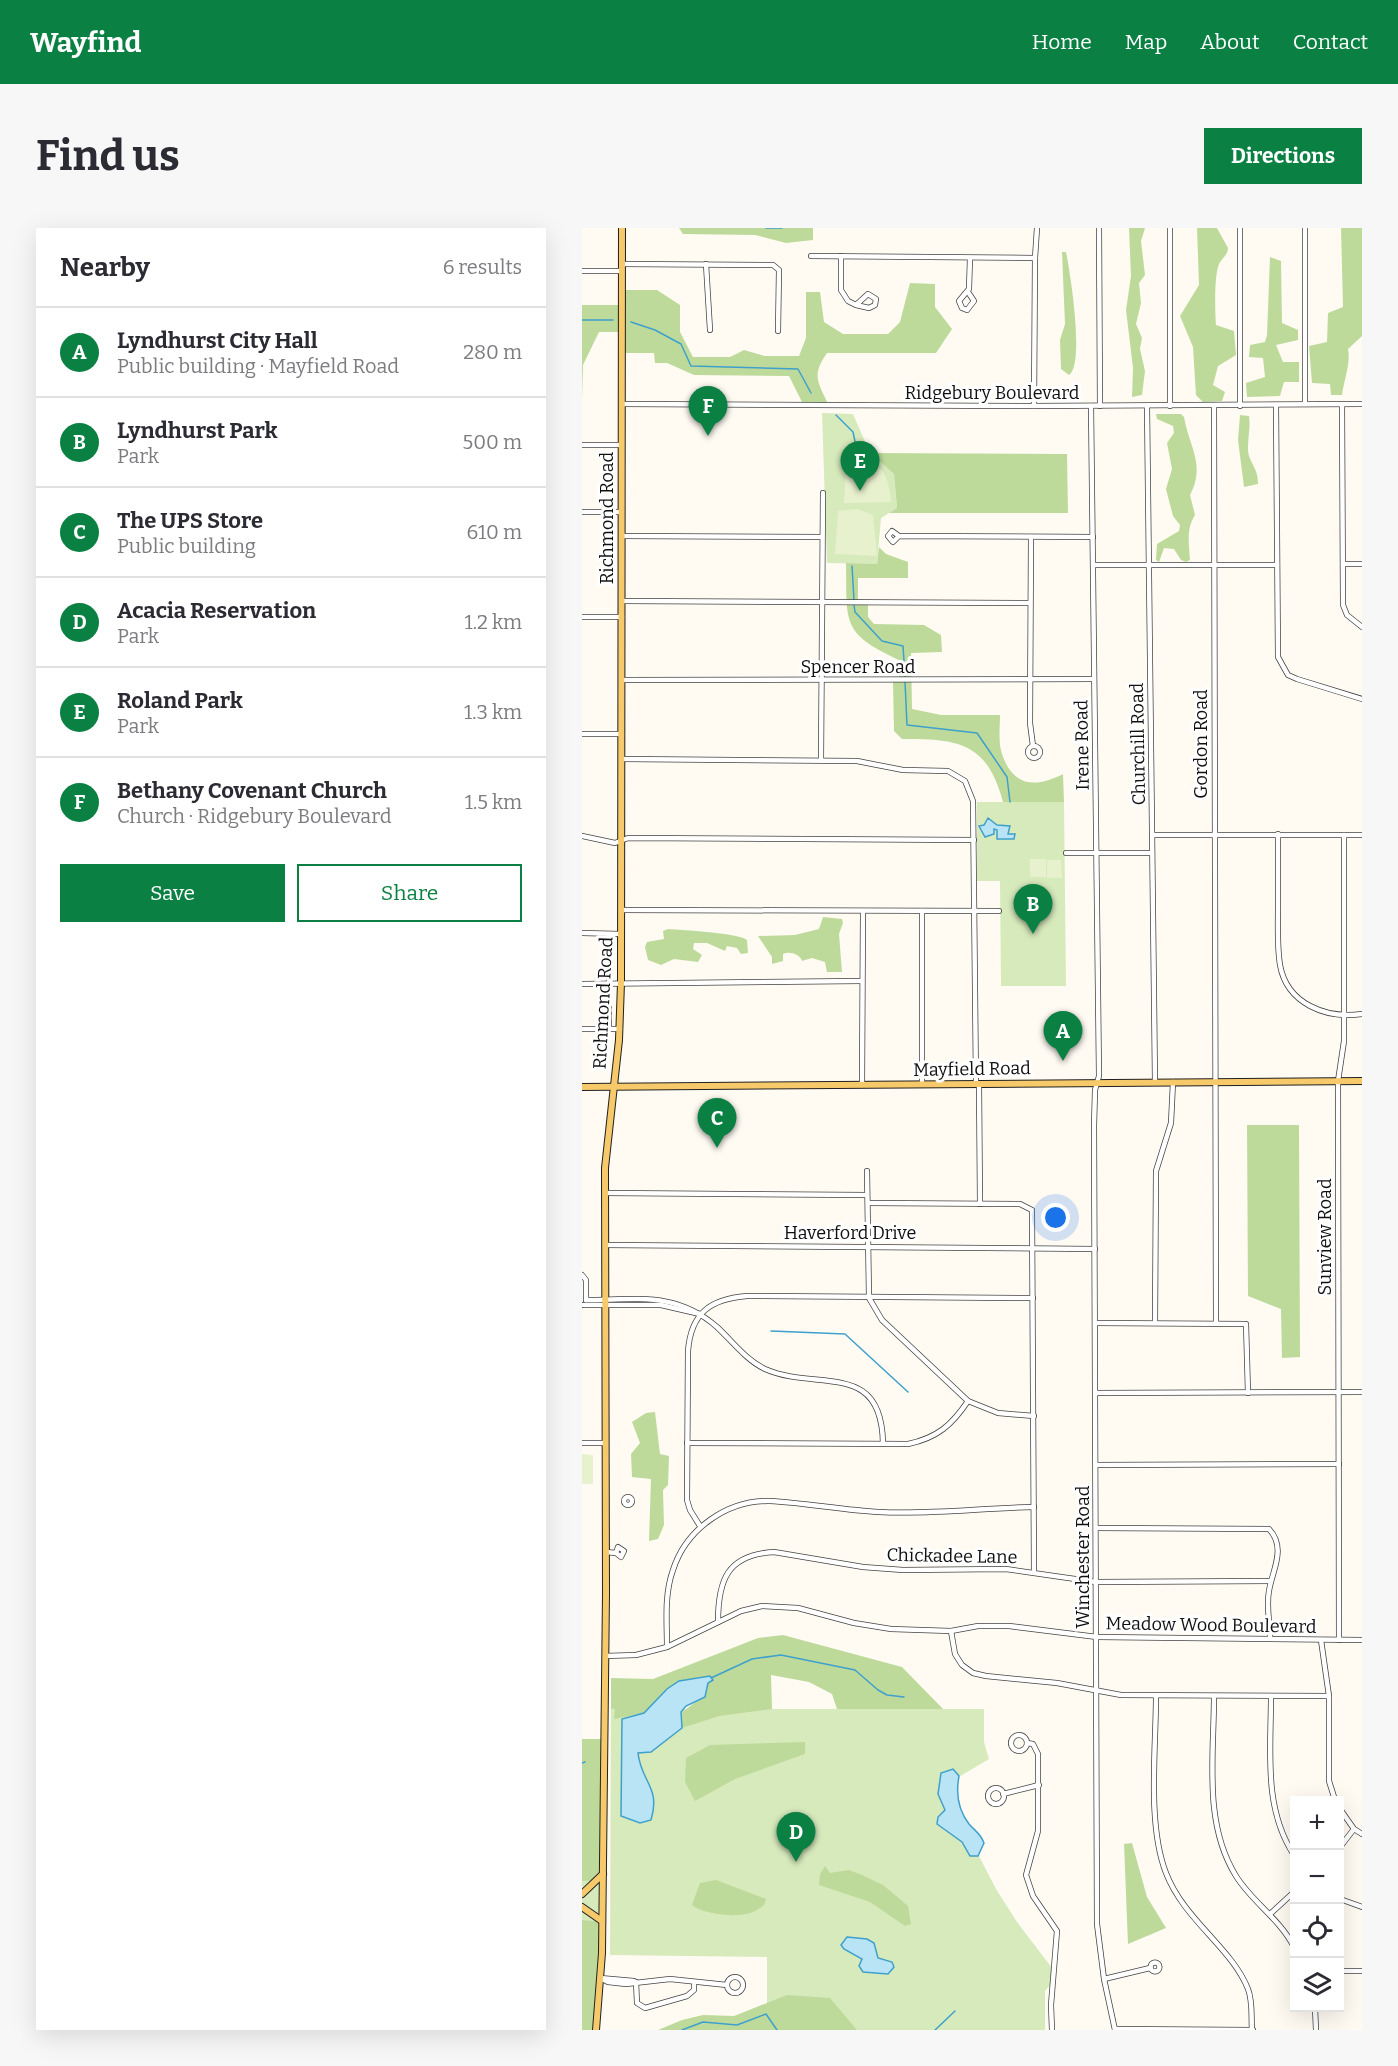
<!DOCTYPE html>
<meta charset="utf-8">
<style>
:root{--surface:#fff;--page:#f7f7f7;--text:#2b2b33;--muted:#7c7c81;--line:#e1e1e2;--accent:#0b8043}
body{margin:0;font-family:Bitter,serif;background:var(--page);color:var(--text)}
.controls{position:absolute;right:18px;bottom:18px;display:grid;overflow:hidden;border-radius:0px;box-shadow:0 6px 24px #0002}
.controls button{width:54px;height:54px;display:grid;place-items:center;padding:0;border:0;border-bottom:2px solid var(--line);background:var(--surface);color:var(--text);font:30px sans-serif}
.you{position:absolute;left:474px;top:990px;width:21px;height:21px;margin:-15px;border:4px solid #fff;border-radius:50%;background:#1a73e8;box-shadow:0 0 0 9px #1a73e833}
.badge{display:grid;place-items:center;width:39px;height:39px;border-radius:50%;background:var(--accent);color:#fff;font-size:20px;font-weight:700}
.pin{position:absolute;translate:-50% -50px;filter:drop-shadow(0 2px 3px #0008)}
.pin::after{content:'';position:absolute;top:32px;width:21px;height:18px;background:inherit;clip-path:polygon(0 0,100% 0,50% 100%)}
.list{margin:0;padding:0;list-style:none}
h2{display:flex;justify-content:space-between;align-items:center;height:78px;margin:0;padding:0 24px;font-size:26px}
h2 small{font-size:20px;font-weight:400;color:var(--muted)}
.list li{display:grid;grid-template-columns:39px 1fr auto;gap:18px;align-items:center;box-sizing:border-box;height:90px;padding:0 24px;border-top:2px solid var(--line)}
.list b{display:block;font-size:22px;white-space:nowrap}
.list p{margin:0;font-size:20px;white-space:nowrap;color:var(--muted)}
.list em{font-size:20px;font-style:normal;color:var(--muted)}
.actions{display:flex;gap:12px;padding:18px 24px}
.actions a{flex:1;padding:14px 0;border:2px solid var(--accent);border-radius:0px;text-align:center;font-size:21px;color:var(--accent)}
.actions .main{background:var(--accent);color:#fff}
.icon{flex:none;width:33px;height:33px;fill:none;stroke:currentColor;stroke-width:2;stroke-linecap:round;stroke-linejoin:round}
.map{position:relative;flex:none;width:780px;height:1802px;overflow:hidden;border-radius:0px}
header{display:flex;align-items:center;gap:36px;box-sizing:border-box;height:84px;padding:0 30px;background:var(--accent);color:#fff}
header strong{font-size:28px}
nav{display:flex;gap:33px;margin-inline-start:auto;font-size:21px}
.intro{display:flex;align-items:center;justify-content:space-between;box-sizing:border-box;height:144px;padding:0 36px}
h1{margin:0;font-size:42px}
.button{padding:15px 27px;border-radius:0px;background:var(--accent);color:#fff;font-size:21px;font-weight:700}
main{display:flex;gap:36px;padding:0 36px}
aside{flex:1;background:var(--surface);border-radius:0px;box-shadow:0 6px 24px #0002}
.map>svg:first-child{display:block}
.green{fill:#d7eabc}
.forest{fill:#bdda9b}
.pitch{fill:#e8f1ce}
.water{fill:#b8e4f6;stroke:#3fa0cc;stroke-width:1.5}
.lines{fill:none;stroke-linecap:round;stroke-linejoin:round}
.stream{stroke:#3fa0cc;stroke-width:1.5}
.minor-casing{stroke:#434343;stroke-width:6}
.major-casing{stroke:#212121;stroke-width:8}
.minor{stroke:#fff;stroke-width:4.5}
.major{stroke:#f6c96b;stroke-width:6}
.labels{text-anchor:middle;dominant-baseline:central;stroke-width:6;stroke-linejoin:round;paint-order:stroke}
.street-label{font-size:18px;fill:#101010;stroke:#fff}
</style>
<header>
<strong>Wayfind</strong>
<nav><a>Home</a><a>Map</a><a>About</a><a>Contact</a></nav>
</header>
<div class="intro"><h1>Find us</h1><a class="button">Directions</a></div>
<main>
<aside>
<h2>Nearby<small>6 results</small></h2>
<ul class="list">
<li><span class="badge">A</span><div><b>Lyndhurst City Hall</b><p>Public building · Mayfield Road</p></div><em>280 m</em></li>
<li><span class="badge">B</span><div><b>Lyndhurst Park</b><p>Park</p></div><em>500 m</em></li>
<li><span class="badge">C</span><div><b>The UPS Store</b><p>Public building</p></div><em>610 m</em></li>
<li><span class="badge">D</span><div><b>Acacia Reservation</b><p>Park</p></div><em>1.2 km</em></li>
<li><span class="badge">E</span><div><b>Roland Park</b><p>Park</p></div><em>1.3 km</em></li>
<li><span class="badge">F</span><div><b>Bethany Covenant Church</b><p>Church · Ridgebury Boulevard</p></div><em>1.5 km</em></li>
</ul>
<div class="actions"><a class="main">Save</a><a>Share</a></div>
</aside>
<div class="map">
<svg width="780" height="1802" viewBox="0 0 780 1802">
<rect width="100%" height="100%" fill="#fffbf3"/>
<g class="green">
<polygon points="240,185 271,186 288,225 312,246 315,280 299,290 295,336 245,335"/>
<polygon points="395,574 482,574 484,758 419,758 418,653 395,653"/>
<polygon points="29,1450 64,1481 402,1481 402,1514 407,1531 370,1553 370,1576 414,1661 435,1694 470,1740 468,1757 463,1763 463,1802 185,1802 185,1729 28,1727"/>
<polygon points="0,1652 21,1652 20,1693 0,1692"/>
</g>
<g class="forest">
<polygon points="97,0 231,0 231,12 204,15 173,7 101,6"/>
<polygon points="547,0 563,0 559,13 563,47 557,55 559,75 554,96 560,110 558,121 563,143 560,167 550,169 551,140 544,82 549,48"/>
<path d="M615,0H635L646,20C646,27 640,30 637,36C632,48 633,84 634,97L652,103L654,127L636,138L631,157L643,164L640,173L621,174L614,167L611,119L598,88L617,57Z"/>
<path d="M759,0H780V108L766,121C769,135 762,152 760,167H749L748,156L730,155L727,118L745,114L746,85L761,79Z"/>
<path d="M480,24H484C488,43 503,136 487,147L479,141L478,112L483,96Z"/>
<polygon points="688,29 699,33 700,95 716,102 716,112 694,117 701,134 717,134 717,154 702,154 698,168 665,169 664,155 683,149 681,130 667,129 668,117 683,114 685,107"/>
<path d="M328,55L353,56V79L370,101L354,125H245C229,148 236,154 247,178H222L207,148L112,147L85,135H73L72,125H40V104H17L1,137L0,172V77H40V62H75L98,77V104L111,129H148L162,122L183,128H217L224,110V64H238L242,94L261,106H306L318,94Z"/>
<path d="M574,186H599L602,189C607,219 624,236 608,267L613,287C604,301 607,316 608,332L604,334L599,332L592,321L582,320L577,334L574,332L575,316L597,303L598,297L591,288L584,261L590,241L585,215L592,205L591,198L575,191Z"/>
<path d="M658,187L667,188C669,200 664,219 667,228C671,239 676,242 676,256L662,259L656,212Z"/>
<polygon points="288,225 485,226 486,285 307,285 315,280 312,246"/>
<path d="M297,319L304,326L326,334V350H276V374H286V389L292,396L342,397L359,407L360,424L329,425L330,481L359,487H418C418,498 416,515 420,526C431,559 454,560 481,546L482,574H421C405,514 376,511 320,511L312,503L311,453H317V432C259,405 265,395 264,335L295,336Z"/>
<path d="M241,689L260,691L261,695L257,706L260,744H245L243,734L230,730L220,733C218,726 207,723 201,726V733L190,736V729L176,708L213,707L237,701Z"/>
<path d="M86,701C100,702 157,705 165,712L166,725L159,726L155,720L145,718L143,723L125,715H112L111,721L120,727L116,734L92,731L79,737L66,732L63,719L65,714L82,711L81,703Z"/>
<polygon points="665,897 717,897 718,1129 700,1130 699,1081 666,1068"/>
<polygon points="73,1184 78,1226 87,1228 86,1257 81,1262 82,1297 76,1311 67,1313 69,1251 50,1249 49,1226 58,1215 50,1194 64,1185"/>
<polygon points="201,1407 320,1439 361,1481 255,1481 250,1466 227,1454 189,1447 190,1481 137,1488 100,1500 99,1485 124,1466 126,1455 130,1452 85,1461 62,1485 32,1491 33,1481 29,1481 29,1450 71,1451 176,1410"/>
<polygon points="0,1511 22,1511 21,1652 0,1653"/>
<polygon points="223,1514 223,1526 153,1551 113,1573 103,1554 104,1530 128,1517"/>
<polygon points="550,1615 565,1669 584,1700 546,1716 542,1616"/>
<polygon points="243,1638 248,1645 267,1642 280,1647 301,1657 326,1678 329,1696 323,1698 288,1674 237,1657 238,1646"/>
<path d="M134,1652L184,1671L182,1677C177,1681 171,1685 164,1686C150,1689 121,1686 110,1677L118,1655Z"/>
<polygon points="0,1692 20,1693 14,1802 0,1802"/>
<polygon points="205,1767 248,1770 275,1802 76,1802 100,1792 121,1787 152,1788"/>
</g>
<g class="pitch">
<path d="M265,228C297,231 306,242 309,274L262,275Z"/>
<polygon points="275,281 291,287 295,328 253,326 256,283"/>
<rect x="448" y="631" width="16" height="18"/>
<polygon points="465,632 479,632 480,650 473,650 472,647 472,650 465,650"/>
<polygon points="0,1226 11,1227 11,1256 0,1256"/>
</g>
<g class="water">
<polygon points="406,590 415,597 428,598 426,606 433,606 432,611 415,611 415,602 412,601 412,606 403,609 397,598 402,597"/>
<path d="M128,1448L131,1452L126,1455L123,1469L104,1478L99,1484L100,1500L69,1524L56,1525C59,1554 79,1559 69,1592L58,1595L39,1588L40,1491L62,1485L85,1461L97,1453Z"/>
<path d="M371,1541L377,1548C374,1564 376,1582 387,1596C393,1603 399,1606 402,1615L396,1628H388L380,1614L355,1596L356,1589L363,1582L356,1566L359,1545Z"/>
<polygon points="265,1709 285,1711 292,1715 296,1730 310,1734 312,1739 306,1746 281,1744 277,1738 280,1731 262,1721 259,1717"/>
</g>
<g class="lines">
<g class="stream">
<polyline points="184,0 200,0"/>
<polyline points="0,92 31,92"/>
<polyline points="49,94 73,102 99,116 109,138 216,141 229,165"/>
<polyline points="254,187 271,204 275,223"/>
<polyline points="270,338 272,372"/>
<polyline points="272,377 273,384 300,413 321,418 323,449"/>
<polyline points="323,454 325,497 395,505 425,549 428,574"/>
<polyline points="189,1103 263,1106 326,1164"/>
<polyline points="129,1450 170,1431 199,1427 273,1442 296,1462 305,1467 322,1469"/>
<polyline points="0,1535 3,1534"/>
<polyline points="100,1802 121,1794 155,1797 184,1786 195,1802"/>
<polyline points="353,1802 373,1783"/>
</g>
<defs>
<g id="minor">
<polyline points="517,0 518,178"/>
<polyline points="588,0 588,178"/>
<polyline points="658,0 658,178"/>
<polyline points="723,0 723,176"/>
<polyline points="229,28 453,30"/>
<polyline points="259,28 259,62 266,73 274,77 286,66 294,71 293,77 287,80 274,77"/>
<polyline points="40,36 191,37 197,42 196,103"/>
<polyline points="124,36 128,102"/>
<polyline points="0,43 40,43"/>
<polyline points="386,64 392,73 385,82 380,80 377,73 387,61 388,30"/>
<polyline points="40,176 452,178 780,176"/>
<polyline points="694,177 696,429 706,447 715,451 780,471"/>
<polyline points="760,177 761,377 765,387 780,399"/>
<polyline points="452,178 453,30 455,0"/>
<polyline points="509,178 517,848 513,862 512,898 515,1696 522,1751 533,1802"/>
<polyline points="565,178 573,854"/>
<polyline points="632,178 634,1095"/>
<polyline points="0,217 40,217"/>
<polyline points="0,284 40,284"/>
<polyline points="40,308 240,309"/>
<polyline points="317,308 311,314 306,308 310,303 317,308 511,309"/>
<polyline points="449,309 448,495 451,518"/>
<polyline points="761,336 780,336"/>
<polyline points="511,337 695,337"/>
<polyline points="40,373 448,375"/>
<polyline points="0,389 40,389"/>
<polyline points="40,452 512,451"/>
<polyline points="0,506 40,506"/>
<circle cx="452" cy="524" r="6"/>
<polyline points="40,531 275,533 321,542 366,543 383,553 391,573 394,856"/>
<polyline points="239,532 241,265"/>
<path d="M696,606C696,631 696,656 696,681C696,699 695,719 698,737C705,776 744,791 780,786"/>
<polyline points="570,607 780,607"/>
<polyline points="0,608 33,615 46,610 392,612"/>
<polyline points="484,625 570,625"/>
<polyline points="39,682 417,683"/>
<polyline points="340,683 340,856"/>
<polyline points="0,705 39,706"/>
<polyline points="0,756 280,753"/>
<polyline points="0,801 38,801"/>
<polyline points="27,801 27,706"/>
<polyline points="397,856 398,976"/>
<polyline points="280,857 281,683"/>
<polyline points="285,943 287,1070 300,1092 386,1173 416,1185 452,1188"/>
<polyline points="23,965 285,967"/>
<polyline points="286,975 438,976 450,982 452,1343"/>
<polyline points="23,1017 513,1021"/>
<polyline points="0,1047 4,1052 4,1072"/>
<path d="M4,1072C55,1072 94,1063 135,1099C150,1113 164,1132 183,1141C235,1164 300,1131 301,1216"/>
<polyline points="1,1077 79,1077 118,1086"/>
<polyline points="513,1095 664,1096 666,1165"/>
<polyline points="573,1095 574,943 589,895 591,854"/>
<polyline points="514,1165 780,1164"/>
<polyline points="0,1215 24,1215"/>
<path d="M105,1215L326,1216C355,1210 370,1197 386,1173"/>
<polyline points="514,1237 757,1236"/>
<circle cx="46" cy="1273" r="4"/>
<path d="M118,1298L108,1282L105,1272L106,1123C109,1085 128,1071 165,1068L451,1070"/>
<path d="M514,1300L687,1301C705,1320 690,1343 687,1363C684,1378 688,1395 688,1410"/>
<polyline points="24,1324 34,1325 39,1329 42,1323 36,1319 34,1325"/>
<path d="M136,1394C136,1352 145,1327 192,1324L281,1339L321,1342L424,1341L514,1354L689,1353"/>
<polyline points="369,1403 373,1426 380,1437 391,1445 404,1448 475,1455 539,1467 747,1468"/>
<polyline points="739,1412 747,1468 747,1553 753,1572"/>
<polyline points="757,1412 756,853 762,813 762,607"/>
<path d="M85,1419C85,1394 82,1367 91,1342C104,1301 145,1272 188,1273C224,1275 261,1282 297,1284C348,1287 400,1280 452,1279"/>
<polyline points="23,1428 54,1427 85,1419 159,1383 180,1378 216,1380 272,1395 309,1401 369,1403 396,1398 427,1398 515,1409 780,1412"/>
<path d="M574,1468C574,1521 565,1596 584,1645C602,1692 650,1720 666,1761C671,1774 669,1788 670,1802"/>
<path d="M632,1468C632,1528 621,1595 654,1648C670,1674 698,1691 712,1719"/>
<path d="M689,1468C689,1522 681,1580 712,1627"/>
<circle cx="437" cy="1515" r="8"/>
<polyline points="445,1515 451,1516 456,1526 456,1603 444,1647 451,1668 475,1703 469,1777 470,1802"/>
<circle cx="414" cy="1568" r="8"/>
<polyline points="421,1566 457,1557"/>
<polyline points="758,1581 772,1601 780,1606"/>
<polyline points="758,1619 772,1601"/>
<polyline points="758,1671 780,1679"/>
<polyline points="688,1686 712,1664"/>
<circle cx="573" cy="1739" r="4.5"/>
<polyline points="758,1743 780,1743"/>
<circle cx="153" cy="1757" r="8"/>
<polyline points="18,1750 26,1754 44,1756 88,1751 145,1757"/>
<polyline points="18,1750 52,1753"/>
<polyline points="522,1751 568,1740"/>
<polyline points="54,1754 55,1775 63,1780 105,1768 112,1762 112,1756"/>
<polyline points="733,1780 734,1802"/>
<polyline points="533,1801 671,1802"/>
</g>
<g id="major">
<polyline points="0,859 780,853"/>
<polyline points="0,1666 21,1646"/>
<polyline points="0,1679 20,1693"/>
<polyline points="14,1802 20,1725 24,1365 23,940 37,812 39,755 40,0"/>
</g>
</defs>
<use href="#minor" class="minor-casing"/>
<use href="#major" class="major-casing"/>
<use href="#minor" class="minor"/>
<use href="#major" class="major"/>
</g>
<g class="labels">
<g class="street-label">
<text x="410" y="165">Ridgebury Boulevard</text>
<text transform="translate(25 290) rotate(-90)">Richmond Road</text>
<text x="276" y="439">Spencer Road</text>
<text transform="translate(556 516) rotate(-91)">Churchill Road</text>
<text transform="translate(619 516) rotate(-90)">Gordon Road</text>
<text transform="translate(500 517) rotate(-91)">Irene Road</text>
<text transform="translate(21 775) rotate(-87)">Richmond Road</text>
<text transform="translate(390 841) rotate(-1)">Mayfield Road</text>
<text x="268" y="1005">Haverford Drive</text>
<text transform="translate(743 1009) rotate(-90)">Sunview Road</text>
<text transform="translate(370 1328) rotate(1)">Chickadee Lane</text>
<text transform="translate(501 1329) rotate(-90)">Winchester Road</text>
<text transform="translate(629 1397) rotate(1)">Meadow Wood Boulevard</text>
</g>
</g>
</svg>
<div class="controls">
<button>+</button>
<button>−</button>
<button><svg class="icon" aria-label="locate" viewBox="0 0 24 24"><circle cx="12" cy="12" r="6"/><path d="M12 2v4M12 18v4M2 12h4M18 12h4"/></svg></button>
<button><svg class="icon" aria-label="layers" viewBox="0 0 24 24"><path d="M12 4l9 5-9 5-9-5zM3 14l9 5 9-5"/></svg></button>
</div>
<div class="you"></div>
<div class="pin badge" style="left:481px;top:833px">A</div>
<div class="pin badge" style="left:451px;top:706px">B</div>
<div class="pin badge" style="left:135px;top:920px">C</div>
<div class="pin badge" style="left:214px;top:1634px">D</div>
<div class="pin badge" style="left:278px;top:263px">E</div>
<div class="pin badge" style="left:126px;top:208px">F</div>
</div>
</main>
